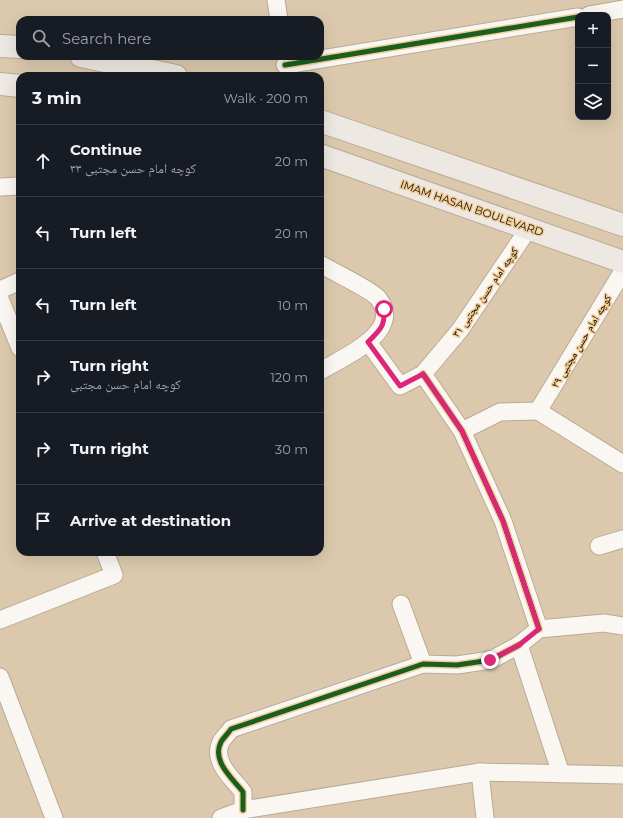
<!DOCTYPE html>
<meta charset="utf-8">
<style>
:root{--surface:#171b24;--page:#20242c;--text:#f1f3f6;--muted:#9ea1a6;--line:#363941}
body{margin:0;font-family:Montserrat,"Noto Naskh Arabic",sans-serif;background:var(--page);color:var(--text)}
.controls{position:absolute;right:12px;top:12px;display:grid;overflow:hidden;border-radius:8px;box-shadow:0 4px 16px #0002}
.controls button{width:36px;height:36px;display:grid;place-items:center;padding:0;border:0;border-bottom:1px solid var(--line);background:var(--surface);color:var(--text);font:20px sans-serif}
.stop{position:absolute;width:12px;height:12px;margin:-9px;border:3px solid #db2777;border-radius:50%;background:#fff}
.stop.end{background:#db2777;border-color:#fff;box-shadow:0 1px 4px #0008}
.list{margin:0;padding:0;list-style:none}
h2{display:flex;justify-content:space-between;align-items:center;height:52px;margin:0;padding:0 16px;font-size:17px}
h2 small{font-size:13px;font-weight:400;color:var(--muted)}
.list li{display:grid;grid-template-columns:26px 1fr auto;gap:12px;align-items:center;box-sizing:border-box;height:72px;padding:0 16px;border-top:1px solid var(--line)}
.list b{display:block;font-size:15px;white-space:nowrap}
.list p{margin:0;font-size:13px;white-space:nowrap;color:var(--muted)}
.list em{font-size:13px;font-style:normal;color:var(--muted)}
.icon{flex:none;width:22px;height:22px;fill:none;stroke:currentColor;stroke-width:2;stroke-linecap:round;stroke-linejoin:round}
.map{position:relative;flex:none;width:623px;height:818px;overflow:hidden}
.search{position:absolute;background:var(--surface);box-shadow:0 4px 16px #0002;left:16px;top:16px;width:308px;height:44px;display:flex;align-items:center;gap:10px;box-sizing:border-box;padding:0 14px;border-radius:12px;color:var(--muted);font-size:15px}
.panel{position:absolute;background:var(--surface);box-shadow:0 4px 16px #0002;left:16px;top:72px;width:308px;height:484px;border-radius:12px}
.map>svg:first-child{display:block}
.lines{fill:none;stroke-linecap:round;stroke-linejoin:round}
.street-casing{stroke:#b9aa95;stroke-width:19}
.secondary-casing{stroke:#b9aa95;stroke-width:24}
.street{stroke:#faf7f3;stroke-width:17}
.secondary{stroke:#ede8e1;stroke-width:22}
.cycleway-casing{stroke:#f0cd99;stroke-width:8}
.cycleway{stroke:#1b5e20;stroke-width:5}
.route{stroke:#db2777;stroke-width:5}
.labels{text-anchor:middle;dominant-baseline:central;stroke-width:3;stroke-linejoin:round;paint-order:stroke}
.street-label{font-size:11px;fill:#190d00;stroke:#f0cd99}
</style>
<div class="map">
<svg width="623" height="818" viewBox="0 0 623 818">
<rect width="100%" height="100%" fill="#dcc9ad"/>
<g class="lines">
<defs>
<g id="street">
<polyline points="276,0 279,20"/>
<polyline points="589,15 623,9"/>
<polyline points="285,65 578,17"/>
<polyline points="0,187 20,186"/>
<path d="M320,264C330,270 373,291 378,298C405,332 342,358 320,371"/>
<polyline points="0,290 20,281"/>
<polyline points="0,299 20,348"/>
<polyline points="368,342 400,386 423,374 460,330 529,228"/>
<polyline points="423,374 462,431 503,521 539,629"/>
<polyline points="538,411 623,271"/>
<polyline points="538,411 623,464"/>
<polyline points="462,431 500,412 538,411"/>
<polyline points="599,546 623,539"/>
<polyline points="401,604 423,664"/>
<polyline points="0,620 114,575 105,552"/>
<polyline points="0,677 54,818"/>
<polyline points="561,774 519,645 539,629 604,623 623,626"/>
<path d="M243,810V792C233,779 211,761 221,742C223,738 228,734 231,729L423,664L457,665L491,660L519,645"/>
<polyline points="221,818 243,810 480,772"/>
<polyline points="485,818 480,772 623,775"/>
</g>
<g id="secondary">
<polyline points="0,46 20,47"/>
<polyline points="81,56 176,76"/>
<polyline points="0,84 20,86"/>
<polyline points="320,121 623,225"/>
<polyline points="320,155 623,262"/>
</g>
</defs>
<use href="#street" class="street-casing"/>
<use href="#secondary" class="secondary-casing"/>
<use href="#street" class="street"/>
<use href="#secondary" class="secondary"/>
<defs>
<g id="cycleway">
<polyline points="285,65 578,17"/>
<polyline points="423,374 462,431 503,521 539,629"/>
<path d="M243,810V792C233,779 211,761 221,742C223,738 228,734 231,729L423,664L457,665L491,660L519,645"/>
</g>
</defs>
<use href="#cycleway" class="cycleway-casing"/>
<use href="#cycleway" class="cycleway"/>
</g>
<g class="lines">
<path class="route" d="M384,309C385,327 380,330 368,342L400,386L423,374L462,431L503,521L539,629L519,645L490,660"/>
</g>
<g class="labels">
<g class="street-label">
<text transform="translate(472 208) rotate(19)">IMAM HASAN BOULEVARD</text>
<text transform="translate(485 292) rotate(-55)">کوچه امام حسن مجتبی ۳۱</text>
<text transform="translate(581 341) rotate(-59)">کوچه امام حسن مجتبی ۲۹</text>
</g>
</g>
</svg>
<div class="controls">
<button>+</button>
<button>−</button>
<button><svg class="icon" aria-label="layers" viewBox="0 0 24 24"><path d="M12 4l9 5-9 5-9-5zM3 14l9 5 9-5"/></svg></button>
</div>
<div class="stop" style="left:384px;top:309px"></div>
<div class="stop end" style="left:490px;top:660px"></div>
<div class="search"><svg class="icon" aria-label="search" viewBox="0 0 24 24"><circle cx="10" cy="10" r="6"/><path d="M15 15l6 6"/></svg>Search here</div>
<section class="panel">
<h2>3 min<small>Walk · 200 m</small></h2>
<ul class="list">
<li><svg class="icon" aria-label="ahead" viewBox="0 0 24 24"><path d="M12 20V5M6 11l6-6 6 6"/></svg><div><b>Continue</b><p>کوچه امام حسن مجتبی ۳۳</p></div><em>20 m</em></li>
<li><svg class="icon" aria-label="left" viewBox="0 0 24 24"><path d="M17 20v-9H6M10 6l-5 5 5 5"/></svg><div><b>Turn left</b></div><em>20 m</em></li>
<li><svg class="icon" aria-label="left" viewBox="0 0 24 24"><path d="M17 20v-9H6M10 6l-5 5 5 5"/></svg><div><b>Turn left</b></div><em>10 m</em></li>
<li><svg class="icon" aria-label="right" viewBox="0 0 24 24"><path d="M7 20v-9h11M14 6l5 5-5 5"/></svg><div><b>Turn right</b><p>کوچه امام حسن مجتبی</p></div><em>120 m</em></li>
<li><svg class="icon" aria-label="right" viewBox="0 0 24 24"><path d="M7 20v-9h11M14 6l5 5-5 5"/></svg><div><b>Turn right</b></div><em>30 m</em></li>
<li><svg class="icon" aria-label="arrive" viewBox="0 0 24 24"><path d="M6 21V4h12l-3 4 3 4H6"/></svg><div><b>Arrive at destination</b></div></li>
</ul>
</section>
</div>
